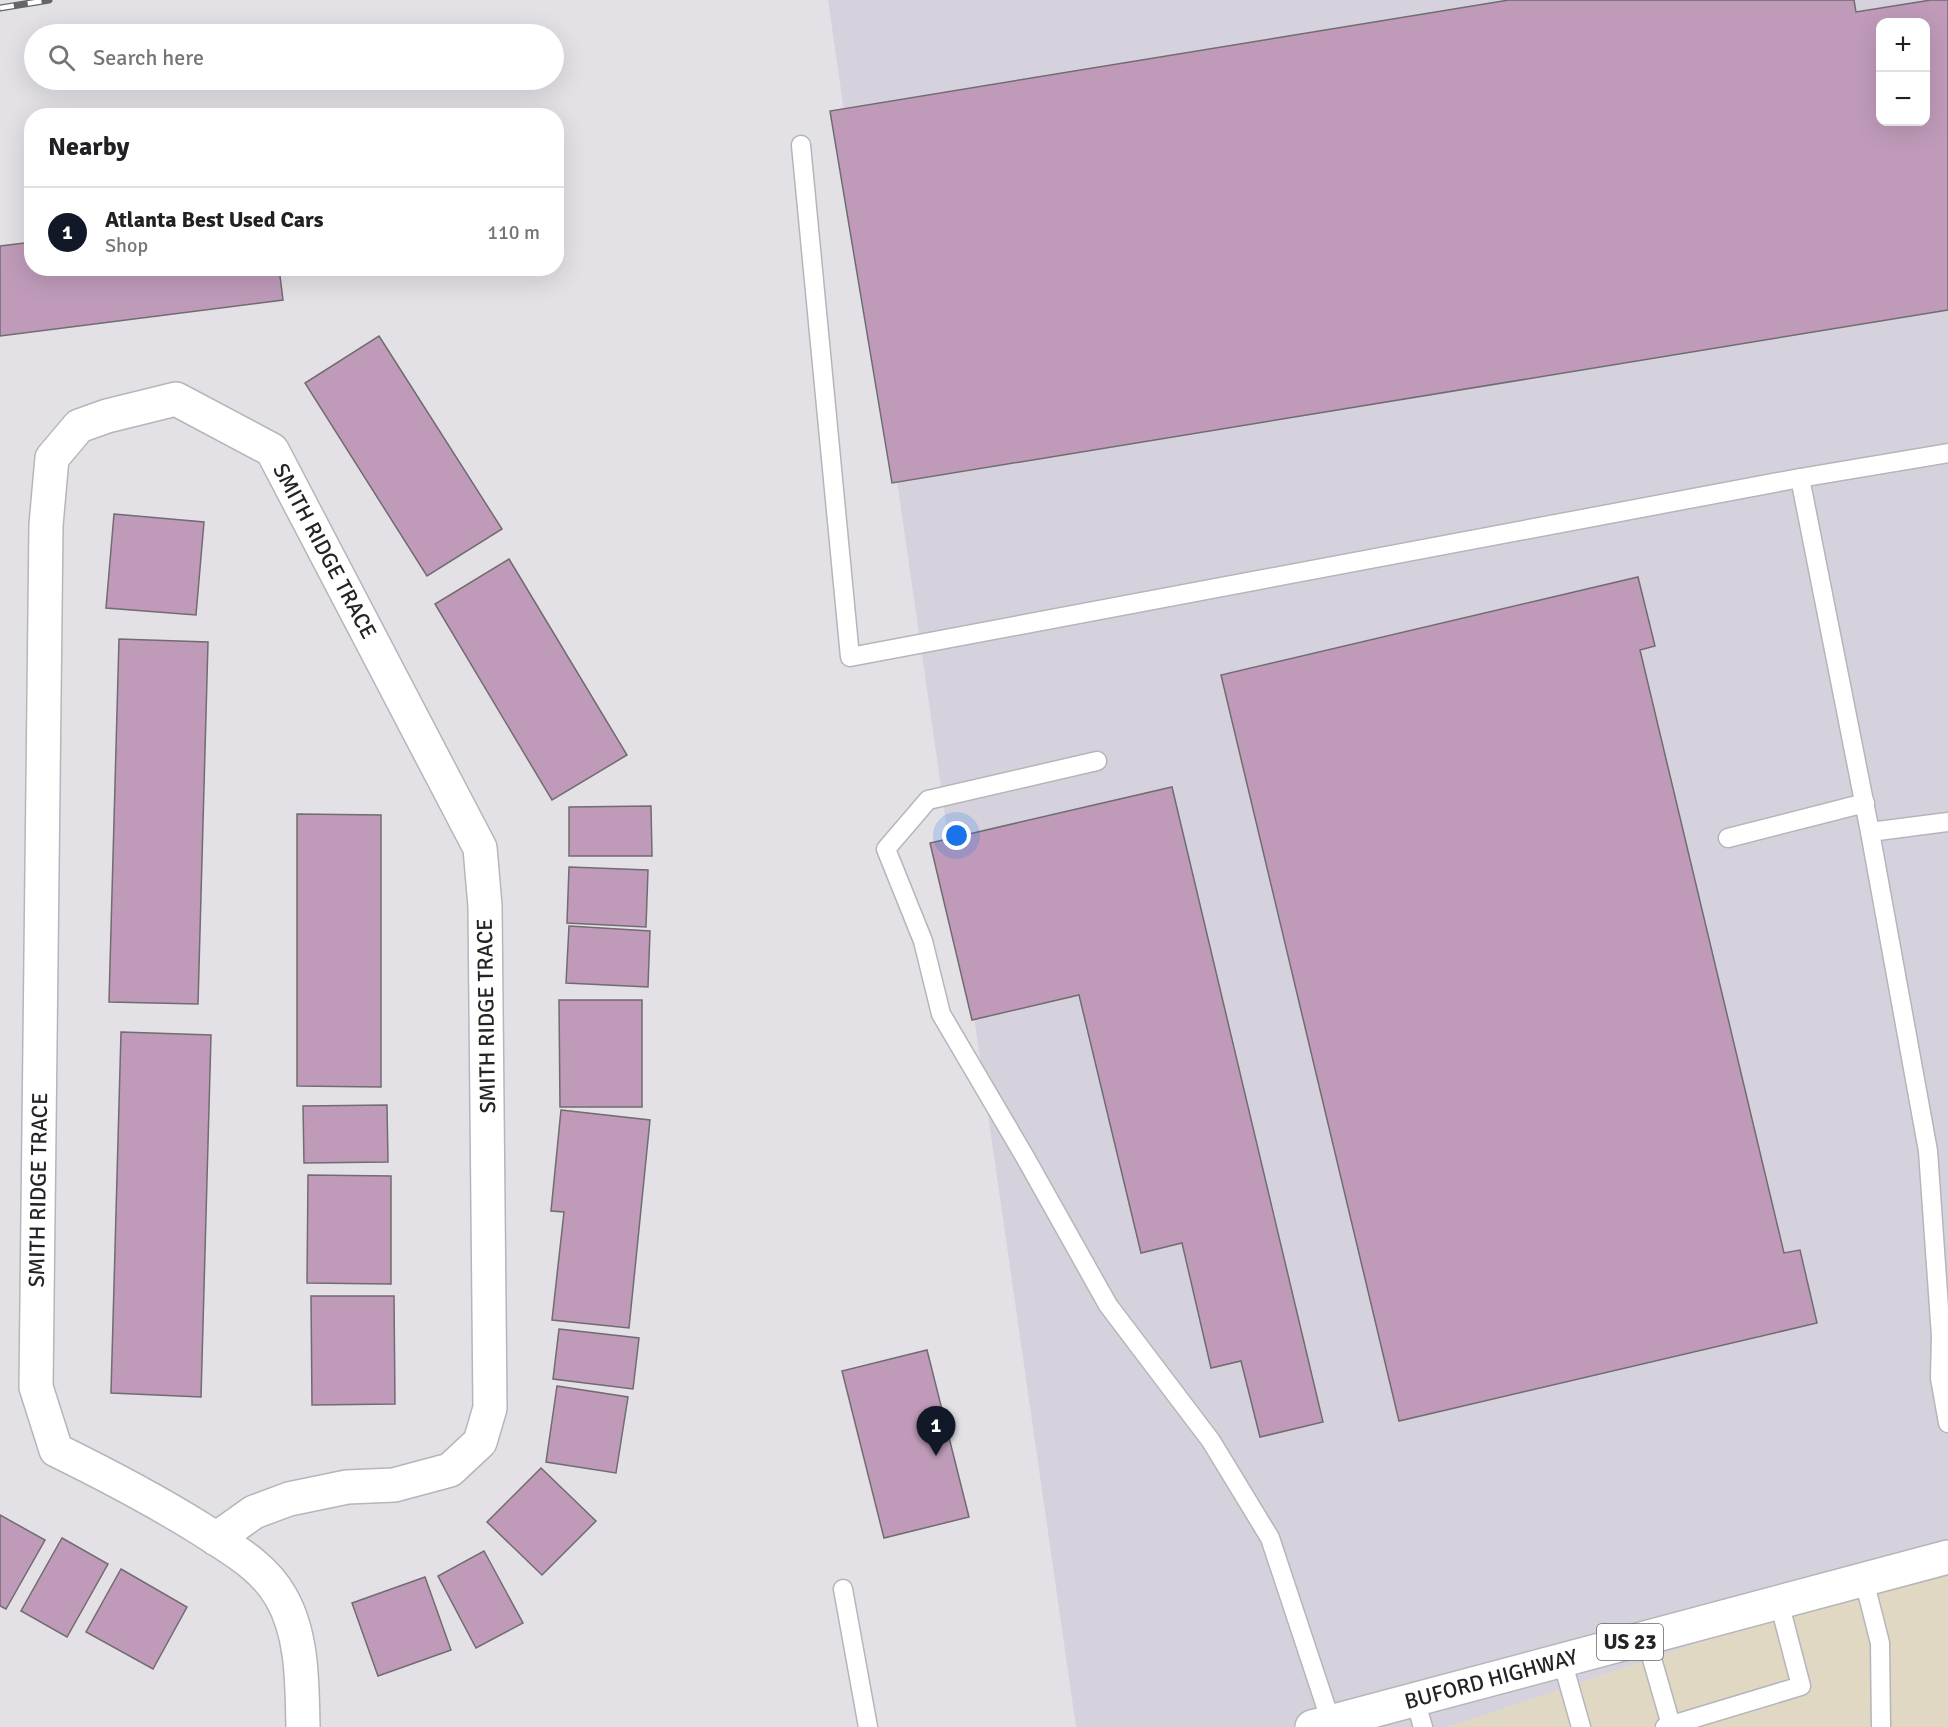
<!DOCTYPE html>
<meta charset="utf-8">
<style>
:root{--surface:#fff;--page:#f6f6f6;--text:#202124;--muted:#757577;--line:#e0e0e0;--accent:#111827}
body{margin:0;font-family:Signika,sans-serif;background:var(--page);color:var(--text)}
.controls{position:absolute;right:18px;top:18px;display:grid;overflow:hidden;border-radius:12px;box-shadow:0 6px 24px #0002}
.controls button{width:54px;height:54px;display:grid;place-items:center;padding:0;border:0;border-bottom:2px solid var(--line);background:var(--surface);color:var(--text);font:30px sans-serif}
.you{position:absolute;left:957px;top:836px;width:21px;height:21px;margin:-15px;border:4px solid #fff;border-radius:50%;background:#1a73e8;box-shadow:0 0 0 9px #1a73e833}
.badge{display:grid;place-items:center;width:39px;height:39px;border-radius:50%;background:var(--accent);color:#fff;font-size:20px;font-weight:700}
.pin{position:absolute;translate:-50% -50px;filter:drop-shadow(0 2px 3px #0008)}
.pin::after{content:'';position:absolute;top:32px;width:21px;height:18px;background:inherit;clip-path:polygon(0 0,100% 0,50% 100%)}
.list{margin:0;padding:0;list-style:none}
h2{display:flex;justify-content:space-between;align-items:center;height:78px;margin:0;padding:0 24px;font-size:26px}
h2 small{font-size:20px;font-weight:400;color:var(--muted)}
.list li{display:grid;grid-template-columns:39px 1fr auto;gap:18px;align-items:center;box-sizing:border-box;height:90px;padding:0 24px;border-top:2px solid var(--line)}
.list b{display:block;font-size:22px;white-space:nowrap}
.list p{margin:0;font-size:20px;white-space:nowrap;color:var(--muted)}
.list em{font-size:20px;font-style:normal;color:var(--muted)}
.icon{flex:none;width:33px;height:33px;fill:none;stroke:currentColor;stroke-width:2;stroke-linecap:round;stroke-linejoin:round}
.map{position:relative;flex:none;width:1948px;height:1727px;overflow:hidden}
.search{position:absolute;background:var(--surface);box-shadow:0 6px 24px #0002;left:24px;top:24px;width:540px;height:66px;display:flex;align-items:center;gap:15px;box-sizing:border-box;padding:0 21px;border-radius:33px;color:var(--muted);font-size:22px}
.panel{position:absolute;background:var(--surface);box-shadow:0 6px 24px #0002;left:24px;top:108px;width:540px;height:168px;border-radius:24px}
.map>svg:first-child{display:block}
.commercial{fill:#e0d8c2}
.built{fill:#d6d2dd;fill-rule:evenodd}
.building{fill:#bf9bb9;stroke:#706c6f;stroke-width:1.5;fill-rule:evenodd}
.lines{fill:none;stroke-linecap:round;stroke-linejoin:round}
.service-casing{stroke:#b6b5b9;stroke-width:21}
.minor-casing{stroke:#b6b5b9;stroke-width:36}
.primary-casing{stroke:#b6b5b9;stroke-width:36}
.service{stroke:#fff;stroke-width:18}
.minor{stroke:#fff;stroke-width:33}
.primary{stroke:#fff;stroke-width:33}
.rail-casing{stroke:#656467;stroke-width:7}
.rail{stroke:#fff;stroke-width:4.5;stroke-dasharray:14;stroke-linecap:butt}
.labels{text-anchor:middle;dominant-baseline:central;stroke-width:6;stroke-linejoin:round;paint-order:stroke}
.shield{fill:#fff;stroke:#666566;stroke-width:1.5}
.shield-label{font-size:21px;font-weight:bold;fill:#242325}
.street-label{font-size:22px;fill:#242325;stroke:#fff}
</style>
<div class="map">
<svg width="1948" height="1727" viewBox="0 0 1948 1727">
<rect width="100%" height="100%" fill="#e3e1e6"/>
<polygon class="commercial" points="1948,1559 1948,1727 1448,1727"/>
<path class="built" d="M828,0H1948V1559L1448,1727H1076ZM1880,22H1926V122H1880Z"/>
<g class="building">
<path d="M1509,0H1854L1856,12L1931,0H1948V310L892,483L830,111ZM1880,22H1926V122H1880Z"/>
<polygon points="32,242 32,268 279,268 283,300 0,336 0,246"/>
<polygon points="379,336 502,529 427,576 305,383"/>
<polygon points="114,514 204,522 196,615 106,608"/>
<polygon points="509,559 627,755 552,800 435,604"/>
<polygon points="1638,577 1655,646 1640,650 1784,1253 1800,1250 1817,1323 1399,1421 1221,675"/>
<polygon points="119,639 208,642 198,1004 109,1002"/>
<polygon points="1172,787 1323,1422 1260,1437 1241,1361 1211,1368 1182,1243 1141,1253 1079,995 972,1020 930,843"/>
<polygon points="651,806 652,856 569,856 569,807"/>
<polygon points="297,814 381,815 381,1087 297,1086"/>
<polygon points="569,867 648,870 646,927 567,923"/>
<polygon points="569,926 650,931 648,987 566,983"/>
<polygon points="559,1000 642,1000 642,1107 560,1107"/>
<polygon points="121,1032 211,1035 201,1397 111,1393"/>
<polygon points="387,1105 388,1162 304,1163 303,1106"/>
<polygon points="561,1110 650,1120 629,1328 552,1320 564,1212 551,1211"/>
<polygon points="308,1175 391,1176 391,1284 307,1283"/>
<polygon points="311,1296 394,1296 395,1404 312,1405"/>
<polygon points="559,1329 639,1338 633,1389 553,1379"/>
<polygon points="927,1350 969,1517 884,1538 842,1371"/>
<polygon points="557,1386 628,1397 616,1473 546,1462"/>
<polygon points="541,1468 596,1521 542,1575 487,1522"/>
<polygon points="0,1515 45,1540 6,1609 0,1606"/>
<polygon points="62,1538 108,1564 67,1637 21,1611"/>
<polygon points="484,1551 523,1623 476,1648 438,1576"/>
<polygon points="121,1569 187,1607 153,1669 86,1632"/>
<polygon points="425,1577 451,1650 378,1676 352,1603"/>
</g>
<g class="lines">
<defs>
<g id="service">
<polyline points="801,145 850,657 1800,478 1870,832 1928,1151 1941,1336 1940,1378 1948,1423"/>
<polyline points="1800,478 1948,453"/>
<polyline points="1097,761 928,800 886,849 923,941 941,1014 1025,1157 1108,1305 1211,1441 1270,1538 1331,1722"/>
<polyline points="1870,832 1948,822"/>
<polyline points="1728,838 1865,803"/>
<polyline points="1864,1580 1880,1643 1881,1727"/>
<polyline points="843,1589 868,1727"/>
<polyline points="1646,1638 1671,1725"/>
<polyline points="1562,1660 1581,1727"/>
<polyline points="1415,1700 1423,1727"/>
<polyline points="1665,1727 1801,1686 1779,1602"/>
</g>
<path id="minor" d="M216,1539L254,1512L289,1499L347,1487L394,1485L450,1470L480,1442L490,1408L485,906L480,848L272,450L176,399L107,416L79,426L52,458L46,525L36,1387L56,1450C107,1475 153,1499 201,1529C230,1548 263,1565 281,1597C303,1635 302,1684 303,1727"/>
<polyline id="primary" points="1312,1727 1948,1557"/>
</defs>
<use href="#service" class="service-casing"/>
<use href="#minor" class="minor-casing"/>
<use href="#primary" class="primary-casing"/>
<use href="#service" class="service"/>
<use href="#minor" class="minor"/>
<use href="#primary" class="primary"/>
<defs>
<polyline id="rail" points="0,8 49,0"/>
</defs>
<use href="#rail" class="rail-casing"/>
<use href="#rail" class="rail"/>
</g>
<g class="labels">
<rect class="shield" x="1597" y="1624" width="66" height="36" rx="4.5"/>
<g class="shield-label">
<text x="1630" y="1642">US 23</text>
</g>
<g class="street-label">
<text transform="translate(325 551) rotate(62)">SMITH RIDGE TRACE</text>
<text transform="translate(486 1016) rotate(-91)">SMITH RIDGE TRACE</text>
<text transform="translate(38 1190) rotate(-89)">SMITH RIDGE TRACE</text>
<text transform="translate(1491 1679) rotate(-15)">BUFORD HIGHWAY</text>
</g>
</g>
</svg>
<div class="controls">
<button>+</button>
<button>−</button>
</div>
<div class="you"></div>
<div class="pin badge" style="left:936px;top:1456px">1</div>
<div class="search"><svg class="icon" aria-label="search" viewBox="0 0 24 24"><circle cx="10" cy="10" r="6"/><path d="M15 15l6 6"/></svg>Search here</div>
<section class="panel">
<h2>Nearby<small></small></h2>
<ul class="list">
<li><span class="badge">1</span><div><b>Atlanta Best Used Cars</b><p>Shop</p></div><em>110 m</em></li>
</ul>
</section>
</div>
